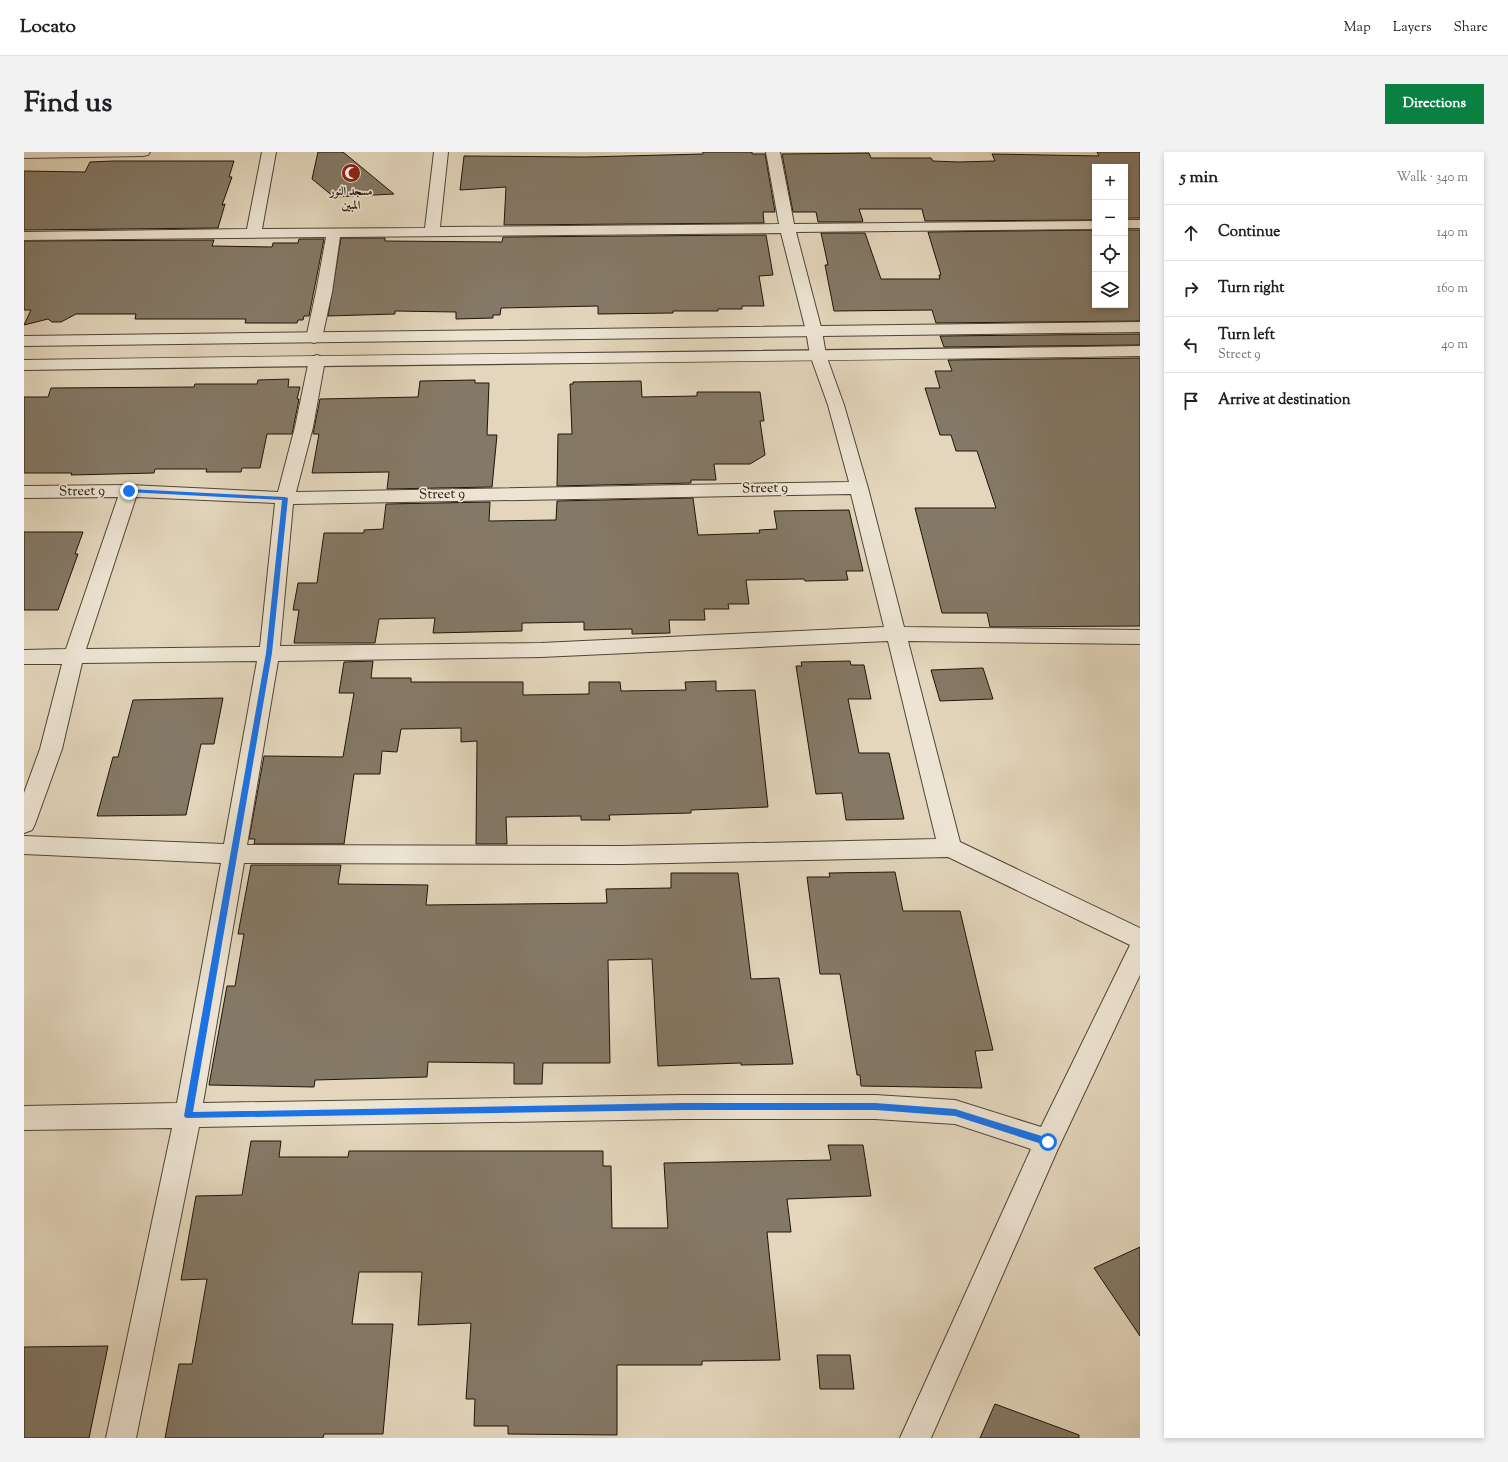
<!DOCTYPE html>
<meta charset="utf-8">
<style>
:root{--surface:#fff;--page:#f2f2f2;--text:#202124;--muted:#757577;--line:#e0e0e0;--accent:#0b8043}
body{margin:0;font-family:"Sorts Mill Goudy",Amiri,serif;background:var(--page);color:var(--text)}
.controls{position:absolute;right:12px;top:12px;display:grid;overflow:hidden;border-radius:0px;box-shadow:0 2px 6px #0003}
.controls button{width:36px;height:36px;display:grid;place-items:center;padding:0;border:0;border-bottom:1px solid var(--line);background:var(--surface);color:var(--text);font:20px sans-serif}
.stop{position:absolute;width:12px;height:12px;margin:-9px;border:3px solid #1a73e8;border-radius:50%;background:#fff}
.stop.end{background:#1a73e8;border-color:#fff;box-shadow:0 1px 4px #0008}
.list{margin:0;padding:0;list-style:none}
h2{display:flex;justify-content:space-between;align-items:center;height:52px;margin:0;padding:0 16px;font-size:17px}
h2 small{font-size:13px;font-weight:400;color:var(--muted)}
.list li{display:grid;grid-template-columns:26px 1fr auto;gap:12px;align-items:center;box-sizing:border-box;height:56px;padding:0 16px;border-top:1px solid var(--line)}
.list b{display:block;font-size:15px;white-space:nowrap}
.list p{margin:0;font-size:13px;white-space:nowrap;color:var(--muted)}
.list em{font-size:13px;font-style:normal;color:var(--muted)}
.icon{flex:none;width:22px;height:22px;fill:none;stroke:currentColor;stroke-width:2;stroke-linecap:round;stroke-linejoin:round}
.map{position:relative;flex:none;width:1116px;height:1286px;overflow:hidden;border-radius:0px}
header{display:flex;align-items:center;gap:24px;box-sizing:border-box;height:56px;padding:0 20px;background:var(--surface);border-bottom:1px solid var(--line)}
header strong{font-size:19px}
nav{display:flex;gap:22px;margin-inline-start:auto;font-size:14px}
.intro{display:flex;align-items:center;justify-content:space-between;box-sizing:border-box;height:96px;padding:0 24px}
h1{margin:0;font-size:28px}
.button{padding:10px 18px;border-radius:0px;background:var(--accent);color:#fff;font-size:14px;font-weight:700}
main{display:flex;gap:24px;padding:0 24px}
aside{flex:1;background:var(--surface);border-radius:0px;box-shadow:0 2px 6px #0003}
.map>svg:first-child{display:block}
.building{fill:#847966;stroke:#1e1509}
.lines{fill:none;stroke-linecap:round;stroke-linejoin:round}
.minor-casing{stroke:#4f4536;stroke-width:2}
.tertiary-casing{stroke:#4f4536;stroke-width:2}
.minor{fill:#ede4d3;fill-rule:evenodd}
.tertiary{fill:#ede4d3;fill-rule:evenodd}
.route{fill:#1a73e8}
.labels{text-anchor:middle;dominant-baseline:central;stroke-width:3.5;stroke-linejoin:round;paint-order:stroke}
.far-poi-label{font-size:12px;font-weight:bold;fill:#1e1509;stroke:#ede4d3}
.street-label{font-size:14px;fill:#1e1509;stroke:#ede4d3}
</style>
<header>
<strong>Locato</strong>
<nav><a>Map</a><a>Layers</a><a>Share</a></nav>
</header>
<div class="intro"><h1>Find us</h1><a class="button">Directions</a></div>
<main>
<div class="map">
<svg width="1116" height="1286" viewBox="0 0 1116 1286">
<rect width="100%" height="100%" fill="#e3d6bc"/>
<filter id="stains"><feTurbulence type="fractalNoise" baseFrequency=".005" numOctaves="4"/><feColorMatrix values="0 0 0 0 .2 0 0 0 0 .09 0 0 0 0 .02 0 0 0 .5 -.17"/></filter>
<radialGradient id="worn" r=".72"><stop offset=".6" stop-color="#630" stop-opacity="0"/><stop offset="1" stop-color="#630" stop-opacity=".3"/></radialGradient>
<g class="building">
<polygon points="294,0 319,0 370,42 310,45 288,27"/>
<polygon points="679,0 728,0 728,2 741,2 751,60 739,60 740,71 480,73 482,35 436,38 440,4 561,5 679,2"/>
<polygon points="1073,0 1116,0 1116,66 1101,66 1101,15 1071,15 1071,68 901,69 898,57 835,57 839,69 838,70 794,70 792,60 769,60 758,2 845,1 847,6 907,6 909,9 934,10 971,9 968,2 1075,4"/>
<polygon points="89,9 210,9 205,25 208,25 198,53 201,52 194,76 0,78 0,19 61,20 66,10"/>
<polygon points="1071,78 1071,153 1101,153 1101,78 1116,78 1116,169 912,171 908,158 810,159 801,113 804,113 797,81 841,81 857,127 916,127 915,123 917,123 904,80"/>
<polygon points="742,83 749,123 735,124 740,154 718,154 718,157 694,157 694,159 649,159 649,161 574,162 574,154 477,156 476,163 469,163 469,166 432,167 432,160 371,159 371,162 304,164 317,86 361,86 361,89 478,90 479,85"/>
<polygon points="275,87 300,87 285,164 280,164 279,168 274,168 273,171 221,171 222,167 111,167 112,162 52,162 37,170 28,170 24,167 0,173 7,158 0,158 0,89 190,88 188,94 248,95 249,91 274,91"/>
<polygon points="1116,182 1116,193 920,195 916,184"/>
<polygon points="1116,206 1116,474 966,475 963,461 918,461 891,356 972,356 953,299 932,299 927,283 916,283 901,236 916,236 911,219 928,219 924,208"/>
<polygon points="265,227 264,235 276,235 273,247 275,247 268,282 243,282 236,316 218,316 217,320 182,320 183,317 131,317 130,321 47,323 48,321 0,321 0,245 24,245 27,236 170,235 171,232 233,232 234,228"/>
<polygon points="451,228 451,231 465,231 463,283 473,283 468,335 363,337 365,320 288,321 295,282 289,282 296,247 394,245 396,229"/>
<polygon points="617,229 618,245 673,244 673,240 736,240 740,269 736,269 741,303 726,312 690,312 692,328 667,328 667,331 533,334 534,282 548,282 546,232 549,232 549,230"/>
<polygon points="669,346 674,383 736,381 735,378 753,377 750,359 825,358 839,419 822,419 824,428 781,429 780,427 722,428 725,452 704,452 705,457 680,457 681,468 645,468 646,481 608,482 608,477 560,478 560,470 498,471 498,479 409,481 411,466 355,467 351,491 270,491 275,458 269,458 274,431 293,431 300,381 340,381 340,378 359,377 362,352 466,350 465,369 532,368 533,349"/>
<polygon points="0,380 59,380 51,402 54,402 34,458 0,458"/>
<polygon points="349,509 347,526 387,526 387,530 499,530 499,543 565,542 565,530 596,530 597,539 662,538 661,530 692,529 692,539 731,538 744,655 667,658 667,661 585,663 586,668 557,668 557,664 482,665 483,692 452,692 453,589 437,590 437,576 377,577 373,600 358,599 356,622 330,622 320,692 230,692 231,687 225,687 240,604 319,605 330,541 315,541 320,510"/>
<polygon points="826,509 827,513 840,513 847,547 824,547 835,601 865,601 880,667 822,668 818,641 792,642 772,514 778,514 777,510"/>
<polygon points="959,516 969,547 916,549 907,518"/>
<polygon points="199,546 190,592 177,592 162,663 73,664 89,605 94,605 109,548"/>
<polygon points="227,713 317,713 314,732 404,733 402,753 583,751 582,737 647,736 647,721 714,721 727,827 755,826 769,912 717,913 717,911 634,914 628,807 584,808 586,911 519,911 518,932 490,932 490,911 404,910 403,925 291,928 290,935 185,933 203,834 211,834 220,782 214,782"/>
<polygon points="871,720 879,759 936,759 969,898 951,899 958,936 837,934 836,923 833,923 816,822 796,822 783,725 806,725 805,721"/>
<polygon points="227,989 257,989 255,1005 324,1005 325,999 579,999 579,1014 587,1014 588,1076 644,1076 640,1011 807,1008 804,993 839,993 847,1044 763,1047 767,1080 743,1080 756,1208 678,1209 678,1213 593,1213 593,1283 484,1282 484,1274 450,1274 451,1247 442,1247 447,1171 394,1173 398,1120 335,1120 328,1172 369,1172 359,1282 300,1282 299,1286 141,1286 155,1212 168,1212 183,1127 157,1128 172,1044 218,1043"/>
<polygon points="1116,1095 1116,1184 1070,1116"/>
<polygon points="84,1194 65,1286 0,1286 0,1195"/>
<polygon points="793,1203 826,1203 830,1237 796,1237"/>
<polygon points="971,1252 1055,1283 1055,1286 956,1286"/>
</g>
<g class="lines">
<defs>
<g id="minor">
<polygon points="0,0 126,0 124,3 119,4 0,6"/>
<path d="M238,0H252L238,77L401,76L410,0H424L416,75L755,72L742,0H756L770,72L1071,69V77L772,80L798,179L802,203L820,253L844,336L880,475L1116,478V492L884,489L936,690L1116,776V823L1033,999L907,1286H876L1007,997L931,972L851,967H659L175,975L112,1286H82L148,976L0,978V954L153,951L197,711L0,702V684L200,692L233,509L58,511L38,597L11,672L8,678L0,681V641L16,597L38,512H0V498L42,497L94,345L0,346V334L105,333L254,340L271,275L285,208L287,205L293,203L299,205L301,208L289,275L272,340L825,330L804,253L786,203L782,179L757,81L316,85L308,140L298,186L296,189L290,191L284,189L282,186L292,140L302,85L0,88V80L223,77ZM827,342L860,475L517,491L256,494L269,352ZM112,345L251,351L236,495L62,497ZM864,489L912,687L598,694L223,693L254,509L517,505ZM924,705L1106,793L1017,975L931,948L851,943H659L179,951L220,711L598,712Z"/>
<rect x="1101" y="68" width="15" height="8"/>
</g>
<g id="tertiary">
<polygon points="1116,170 1116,180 0,194 0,184"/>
<path d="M1116,194V204C744,210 372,212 0,218V208C372,202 744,200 1116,194Z"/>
</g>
</defs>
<use href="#minor" class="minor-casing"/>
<use href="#tertiary" class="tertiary-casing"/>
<use href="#minor" class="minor"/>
<use href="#tertiary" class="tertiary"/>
</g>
<polygon class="route" points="105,337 261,345 264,346 248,501 169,960 659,951 851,951 931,957 1024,986 1028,990 1027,993 1024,994 931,964 851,958 659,958 162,966 160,964 242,501 258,348 103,340 103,338"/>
<defs>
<symbol id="mosque-disc" viewBox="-11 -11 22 22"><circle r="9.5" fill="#8f2418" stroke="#ede4d3"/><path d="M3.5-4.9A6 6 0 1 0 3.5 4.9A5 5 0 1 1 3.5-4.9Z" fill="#fff"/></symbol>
</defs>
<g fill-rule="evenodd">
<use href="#mosque-disc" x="316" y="10" width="22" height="22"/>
</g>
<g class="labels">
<g class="far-poi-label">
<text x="327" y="40">مسجد النور<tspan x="327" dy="14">المبين</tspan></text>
</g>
<g class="street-label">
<text transform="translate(741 337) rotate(-1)">Street 9</text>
<text transform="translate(58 340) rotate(-1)">Street 9</text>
<text transform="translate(418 343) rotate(-1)">Street 9</text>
</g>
</g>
<rect width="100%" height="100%" filter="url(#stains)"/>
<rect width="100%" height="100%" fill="url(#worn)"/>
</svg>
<div class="controls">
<button>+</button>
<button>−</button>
<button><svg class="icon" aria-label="locate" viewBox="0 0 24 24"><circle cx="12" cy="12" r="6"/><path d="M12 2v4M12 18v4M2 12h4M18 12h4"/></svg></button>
<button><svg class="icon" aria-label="layers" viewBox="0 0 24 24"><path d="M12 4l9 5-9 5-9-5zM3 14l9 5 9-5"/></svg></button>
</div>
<div class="stop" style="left:1024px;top:990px"></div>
<div class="stop end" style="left:105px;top:339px"></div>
</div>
<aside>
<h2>5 min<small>Walk · 340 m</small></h2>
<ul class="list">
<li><svg class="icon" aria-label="ahead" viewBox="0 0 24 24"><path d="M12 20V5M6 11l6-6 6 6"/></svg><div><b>Continue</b></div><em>140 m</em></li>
<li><svg class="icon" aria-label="right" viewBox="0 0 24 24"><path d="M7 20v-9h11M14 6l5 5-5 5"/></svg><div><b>Turn right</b></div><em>160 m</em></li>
<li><svg class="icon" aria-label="left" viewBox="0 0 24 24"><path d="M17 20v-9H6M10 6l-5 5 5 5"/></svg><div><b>Turn left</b><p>Street 9</p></div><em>40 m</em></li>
<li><svg class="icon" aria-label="arrive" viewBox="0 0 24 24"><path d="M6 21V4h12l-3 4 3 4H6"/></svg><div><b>Arrive at destination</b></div></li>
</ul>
</aside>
</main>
